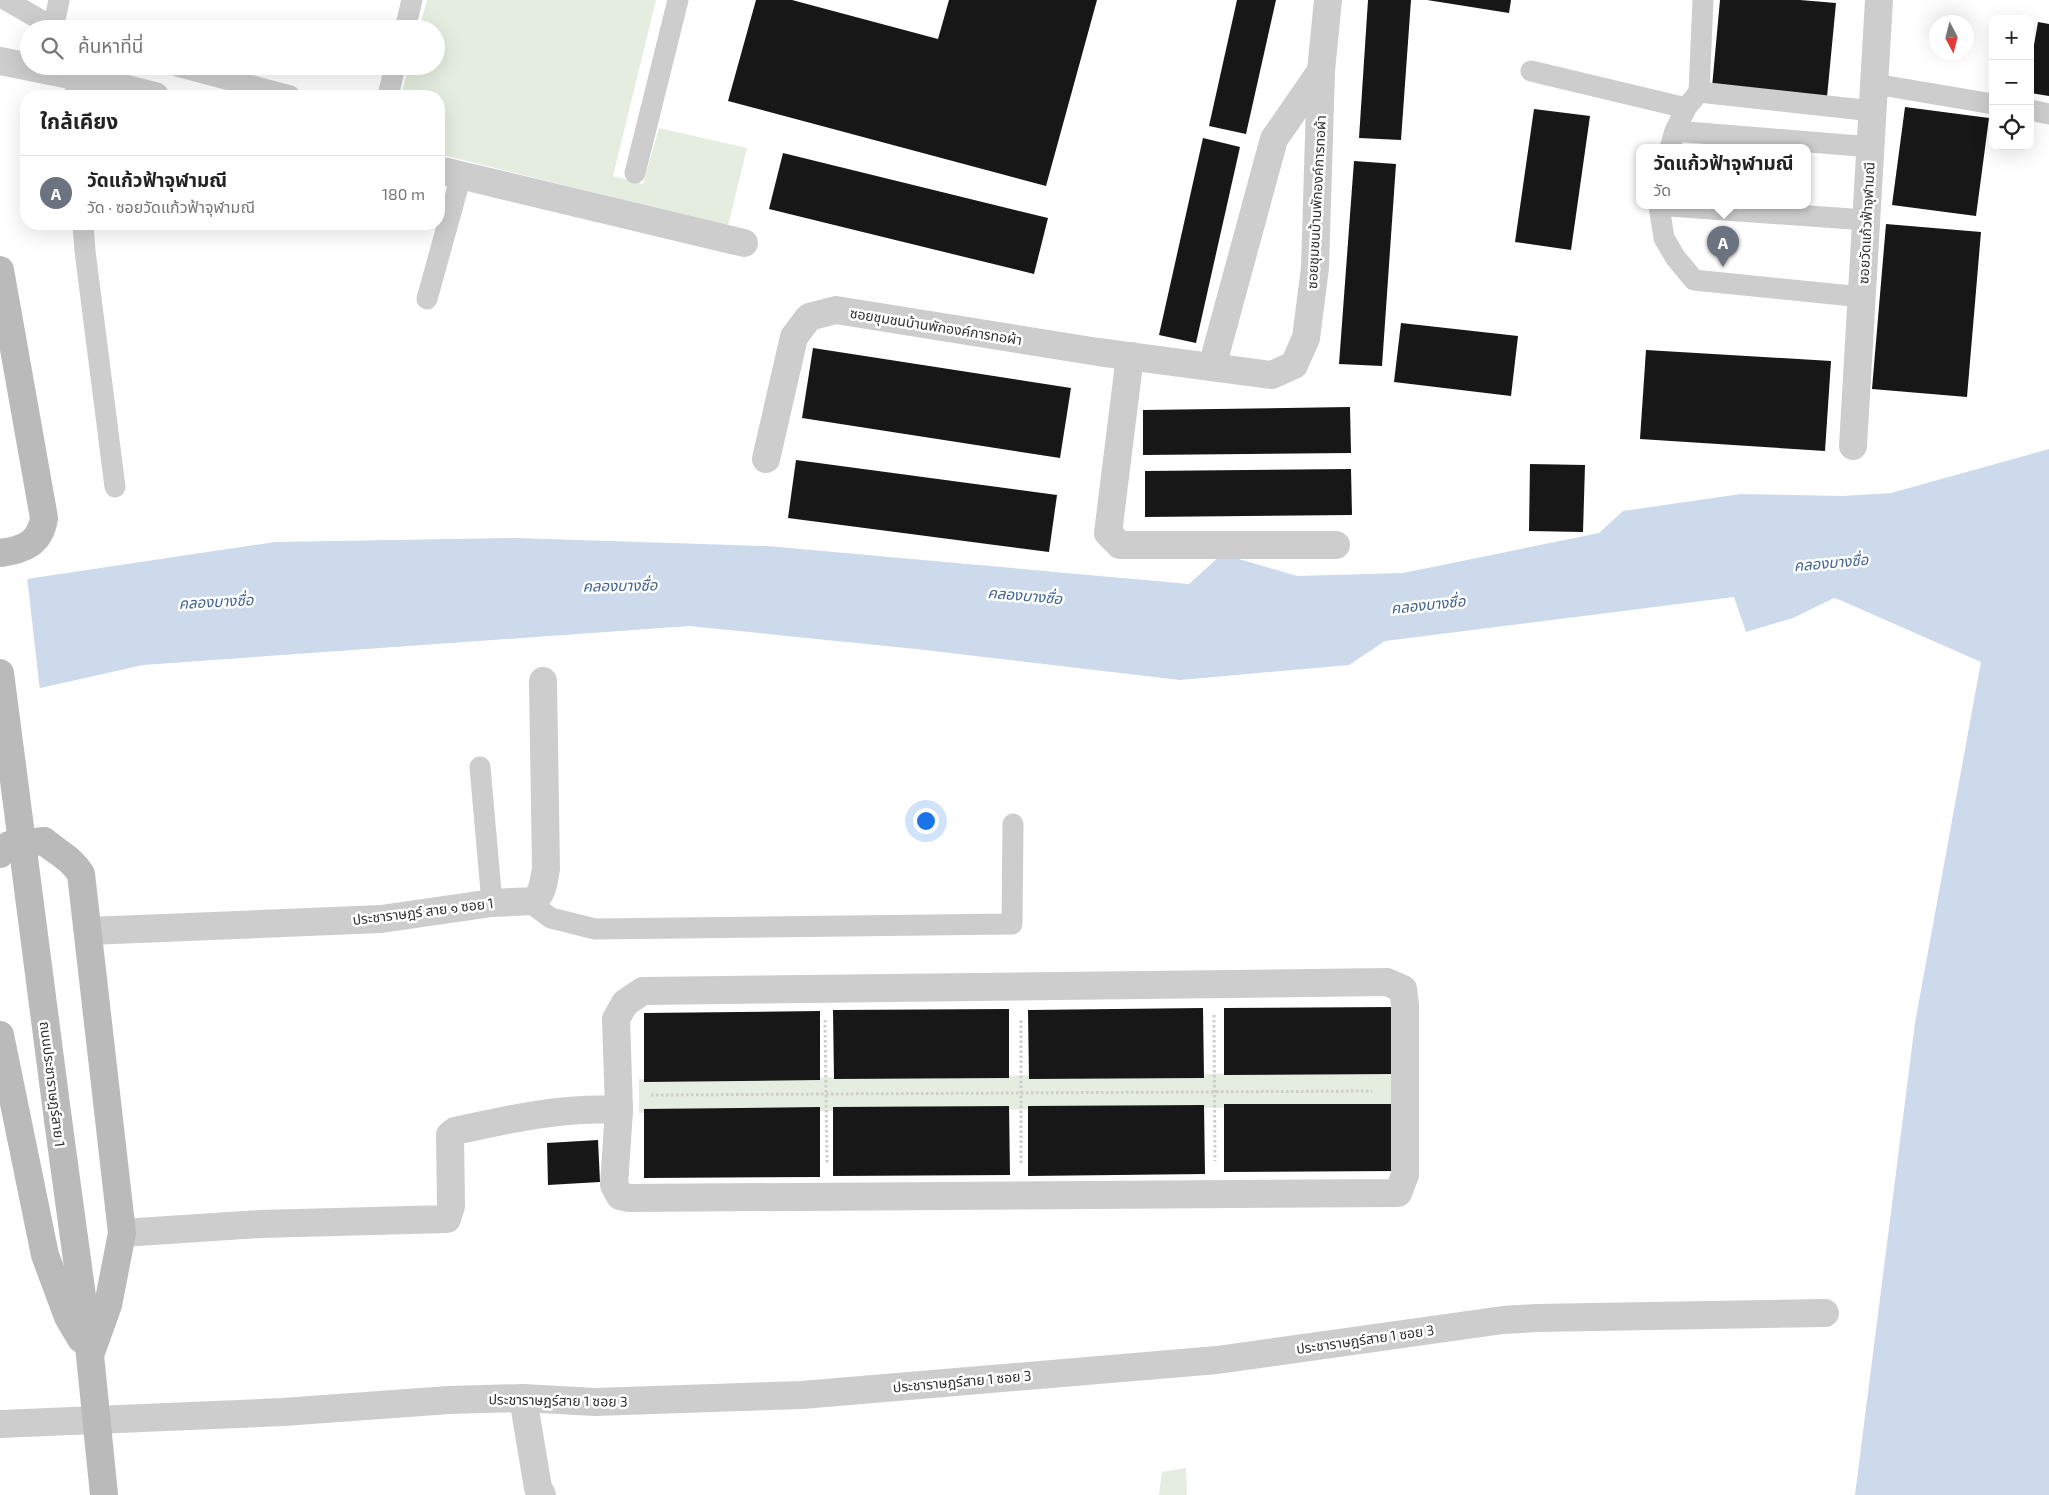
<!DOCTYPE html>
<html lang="th">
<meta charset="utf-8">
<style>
:root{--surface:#fff;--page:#f6f6f6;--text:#222;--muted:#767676;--line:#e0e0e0;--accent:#ea580c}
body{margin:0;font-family:"Exo 2","Noto Sans Thai",sans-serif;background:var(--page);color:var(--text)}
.controls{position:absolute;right:15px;top:15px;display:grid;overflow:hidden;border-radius:10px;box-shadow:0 5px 20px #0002}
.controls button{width:45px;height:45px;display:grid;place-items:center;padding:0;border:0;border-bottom:1px solid var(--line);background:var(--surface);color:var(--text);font:25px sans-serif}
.compass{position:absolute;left:1929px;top:15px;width:45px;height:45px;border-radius:50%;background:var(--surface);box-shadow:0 5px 20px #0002;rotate:173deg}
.you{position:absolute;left:925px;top:820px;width:18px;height:18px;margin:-12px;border:4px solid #fff;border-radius:50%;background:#1a73e8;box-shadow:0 0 0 8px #1a73e833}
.badge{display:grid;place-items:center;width:32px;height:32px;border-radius:50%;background:var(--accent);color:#fff;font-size:16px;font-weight:700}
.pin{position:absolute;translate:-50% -41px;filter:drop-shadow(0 1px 2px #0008)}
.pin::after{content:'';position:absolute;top:26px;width:18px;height:15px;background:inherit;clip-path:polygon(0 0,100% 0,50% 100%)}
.popup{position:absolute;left:1636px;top:144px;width:175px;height:65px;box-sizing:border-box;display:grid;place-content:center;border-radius:10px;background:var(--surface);filter:drop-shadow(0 1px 4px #0005);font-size:16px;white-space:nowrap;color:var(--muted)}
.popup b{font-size:19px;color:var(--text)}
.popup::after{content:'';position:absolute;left:50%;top:100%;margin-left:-10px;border:10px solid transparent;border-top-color:var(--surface)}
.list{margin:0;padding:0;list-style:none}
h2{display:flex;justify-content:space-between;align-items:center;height:65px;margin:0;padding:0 20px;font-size:21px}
h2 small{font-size:16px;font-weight:400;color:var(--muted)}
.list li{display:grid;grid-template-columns:32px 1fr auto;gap:15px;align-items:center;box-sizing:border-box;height:75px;padding:0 20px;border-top:1px solid var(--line)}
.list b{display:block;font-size:19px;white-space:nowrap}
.list p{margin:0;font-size:16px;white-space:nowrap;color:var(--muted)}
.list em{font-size:16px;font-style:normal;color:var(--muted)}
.icon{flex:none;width:28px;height:28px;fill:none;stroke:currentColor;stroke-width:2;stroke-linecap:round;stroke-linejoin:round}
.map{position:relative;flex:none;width:2049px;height:1495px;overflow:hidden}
.search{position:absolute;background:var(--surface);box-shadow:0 5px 20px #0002;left:20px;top:20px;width:425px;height:55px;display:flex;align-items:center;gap:12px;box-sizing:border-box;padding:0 18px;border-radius:28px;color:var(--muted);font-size:19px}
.panel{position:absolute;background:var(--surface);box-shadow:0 5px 20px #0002;left:20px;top:90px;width:425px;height:140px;border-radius:20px}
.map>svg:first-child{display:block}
.green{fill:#e4eddf}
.water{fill:#ccdaec}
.pier{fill:#fff}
.building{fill:#171717}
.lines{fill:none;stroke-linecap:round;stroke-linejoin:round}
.path{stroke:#cdcdcd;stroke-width:3;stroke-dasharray:2.5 2.5;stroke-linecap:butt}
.service{stroke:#cdcdcd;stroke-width:21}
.minor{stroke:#cdcdcd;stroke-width:28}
.secondary{stroke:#bababa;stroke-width:28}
.secondary-bridge{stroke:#bababa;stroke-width:28}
.labels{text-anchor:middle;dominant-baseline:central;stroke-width:5;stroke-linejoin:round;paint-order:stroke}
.street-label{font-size:14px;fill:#303030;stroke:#fff}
.water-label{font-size:15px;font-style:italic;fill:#3e6392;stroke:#fff}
</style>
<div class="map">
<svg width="2049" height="1495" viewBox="0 0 2049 1495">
<rect width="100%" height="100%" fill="#fff"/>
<g class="green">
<polygon points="427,0 656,0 613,176 643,184 659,128 747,148 728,226 439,154 439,96 401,96 409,66 436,66 436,29 419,29"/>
<polygon points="1397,1072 1398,1106 639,1113 639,1079"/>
<polygon points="1186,1468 1187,1495 1159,1495 1162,1472"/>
</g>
<polygon class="water" points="2049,449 2049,1495 1855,1495 1915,1023 1981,662 1840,600 1834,598 1793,618 1746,632 1734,597 1385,641 1349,665 1180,680 916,649 689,626 143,665 0,697 0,583 275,542 516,538 767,546 1189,584 1222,554 1297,576 1403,573 1599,533 1623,511 1741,494 1842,496 1891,493"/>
<polygon class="pier" points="27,577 40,691 0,700 0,581"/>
<g class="building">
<polygon points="756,0 792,0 938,39 949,0 1097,0 1046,186 728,101"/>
<polygon points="1237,0 1276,0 1246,134 1209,126"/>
<polygon points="1368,0 1411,0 1401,140 1359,138"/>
<polygon points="1427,0 1511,0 1509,13"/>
<polygon points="1720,0 1800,0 1836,3 1827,97 1712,87"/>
<polygon points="2038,22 2049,24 2049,96 2030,93 2030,68"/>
<polygon points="1905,107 1989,118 1976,216 1892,205"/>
<polygon points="1534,109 1590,116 1571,250 1515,242"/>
<polygon points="1203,138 1240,147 1196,343 1159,335"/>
<polygon points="783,153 1048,218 1034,274 769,209"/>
<polygon points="1354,161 1396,164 1382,366 1339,364"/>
<polygon points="1886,224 1981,232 1967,397 1872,389"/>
<polygon points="1401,323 1518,336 1511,396 1394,382"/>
<polygon points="813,348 1071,388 1060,458 802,418"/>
<polygon points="1646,350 1831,361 1825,451 1640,439"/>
<polygon points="1350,407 1351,453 1143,455 1143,410"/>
<polygon points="796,460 1057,495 1049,552 788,518"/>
<polygon points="1530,464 1585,465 1583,532 1529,531"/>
<polygon points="1351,469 1352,515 1145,517 1145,471"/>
<polygon points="1395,1007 1395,1074 1224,1075 1224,1008"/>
<polygon points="1203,1008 1204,1078 1029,1079 1028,1010"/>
<polygon points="1009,1009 1009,1078 834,1079 833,1010"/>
<polygon points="820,1011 820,1080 644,1082 644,1013"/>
<polygon points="1224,1104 1395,1104 1396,1171 1224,1172"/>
<polygon points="1204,1105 1205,1174 1028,1176 1028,1106"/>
<polygon points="1009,1106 1010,1175 833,1176 833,1107"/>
<polygon points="820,1107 820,1177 644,1178 644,1109"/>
<polygon points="598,1140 600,1182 548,1185 547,1143"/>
</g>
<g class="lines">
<g class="path">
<polyline points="1214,1015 1215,1161"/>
<polyline points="825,1020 827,1164"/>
<polyline points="651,1095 1372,1091"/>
<polyline points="1021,1163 1021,1019"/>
</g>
<g class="service">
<polyline points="6,0 56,29"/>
<polyline points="53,29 59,0"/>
<polyline points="405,29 412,0"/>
<polyline points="177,66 290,96"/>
<polyline points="1531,71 1686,108"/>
<polyline points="75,76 76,96"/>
<polyline points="1875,84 1993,104"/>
<polyline points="1699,92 1703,0"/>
<polyline points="388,96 395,66"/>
<polyline points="2030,110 2049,114"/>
<polyline points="1675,131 1686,108 1699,92 1873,111"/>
<polyline points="1670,148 1675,131 1871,147"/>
<polyline points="635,173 678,0"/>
<polyline points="1659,206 1664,238 1675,257 1694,280 1862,297"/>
<polyline points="1669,206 1866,220"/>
<polyline points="83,224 85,251 115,487"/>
<polyline points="427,299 461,176"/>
<polyline points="480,767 492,903"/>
<polyline points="529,902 551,918 595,929 1012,924 1013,824"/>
</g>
<g class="minor">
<polyline points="0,61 75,76 155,96"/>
<polyline points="439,170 744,243"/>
<polyline points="1130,356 1108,533 1120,545 1336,545"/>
<polyline points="1212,367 1274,139 1321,71"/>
<polyline points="1853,446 1879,0"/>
<polyline points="766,459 794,337 809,317 836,310 1098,352 1272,375 1294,365 1306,338 1315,268 1321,71 1328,0"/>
<path d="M89,931L381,919L492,903L533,901C543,895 544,879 546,869L543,681"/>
<polygon points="1387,982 1403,989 1405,1005 1405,1175 1398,1193 629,1198 620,1196 614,1185 619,1110 616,1019 625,1003 643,991"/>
<path d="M122,1233L261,1224L447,1219L451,1206L450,1135L455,1131C509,1119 563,1107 619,1110"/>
<polyline points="523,1398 538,1488 542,1495"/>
<polyline points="0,1424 283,1412 449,1400 523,1398 595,1402 802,1395 1217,1360 1503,1320 1536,1318 1825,1313"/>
</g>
<g class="secondary">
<path d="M0,270L44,518C40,544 23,550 0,553"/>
<path d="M0,854L9,845L44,841C58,853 71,858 81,874L122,1233L108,1305L90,1355"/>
<polyline points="0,1035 45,1255 68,1317 81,1339"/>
<polyline points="58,1120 90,1355 104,1495"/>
</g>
<polyline class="secondary-bridge" points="0,673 58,1120"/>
</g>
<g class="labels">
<g class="street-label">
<text transform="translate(1316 202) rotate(-87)">ซอยชุมชนบ้านพักองค์การทอผ้า</text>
<text transform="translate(1866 223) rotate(-87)">ซอยวัดแก้วฟ้าจุฬามณี</text>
<text transform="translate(936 326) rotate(9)">ซอยชุมชนบ้านพักองค์การทอผ้า</text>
<text transform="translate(423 911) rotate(-7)">ประชาราษฎร์ สาย ๑ ซอย 1</text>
<text transform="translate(53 1084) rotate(83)">ถนนประชาราษฎร์สาย 1</text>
<text transform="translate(1365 1339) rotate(-8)">ประชาราษฎร์สาย 1 ซอย 3</text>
<text transform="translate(962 1381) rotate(-5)">ประชาราษฎร์สาย 1 ซอย 3</text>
<text transform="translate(558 1400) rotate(1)">ประชาราษฎร์สาย 1 ซอย 3</text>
</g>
<g class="water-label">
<text transform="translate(1831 562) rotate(-5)">คลองบางซื่อ</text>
<text transform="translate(620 585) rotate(-1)">คลองบางซื่อ</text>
<text transform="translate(1025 595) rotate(5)">คลองบางซื่อ</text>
<text transform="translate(216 601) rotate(-3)">คลองบางซื่อ</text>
<text transform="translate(1428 604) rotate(-6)">คลองบางซื่อ</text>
</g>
</g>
</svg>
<div class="controls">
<button>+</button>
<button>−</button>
<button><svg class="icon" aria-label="locate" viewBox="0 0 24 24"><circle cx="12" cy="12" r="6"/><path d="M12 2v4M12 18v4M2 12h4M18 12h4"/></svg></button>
</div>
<svg class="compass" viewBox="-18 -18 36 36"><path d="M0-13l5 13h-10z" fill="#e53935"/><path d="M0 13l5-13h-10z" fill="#767676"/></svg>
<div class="you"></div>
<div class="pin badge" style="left:1723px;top:267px;background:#6b7280">A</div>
<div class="popup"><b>วัดแก้วฟ้าจุฬามณี</b>วัด</div>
<div class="search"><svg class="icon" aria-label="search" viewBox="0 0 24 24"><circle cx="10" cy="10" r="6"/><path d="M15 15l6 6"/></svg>ค้นหาที่นี่</div>
<section class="panel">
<h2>ใกล้เคียง<small></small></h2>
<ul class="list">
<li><span class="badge" style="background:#6b7280">A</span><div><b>วัดแก้วฟ้าจุฬามณี</b><p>วัด · ซอยวัดแก้วฟ้าจุฬามณี</p></div><em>180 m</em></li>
</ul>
</section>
</div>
